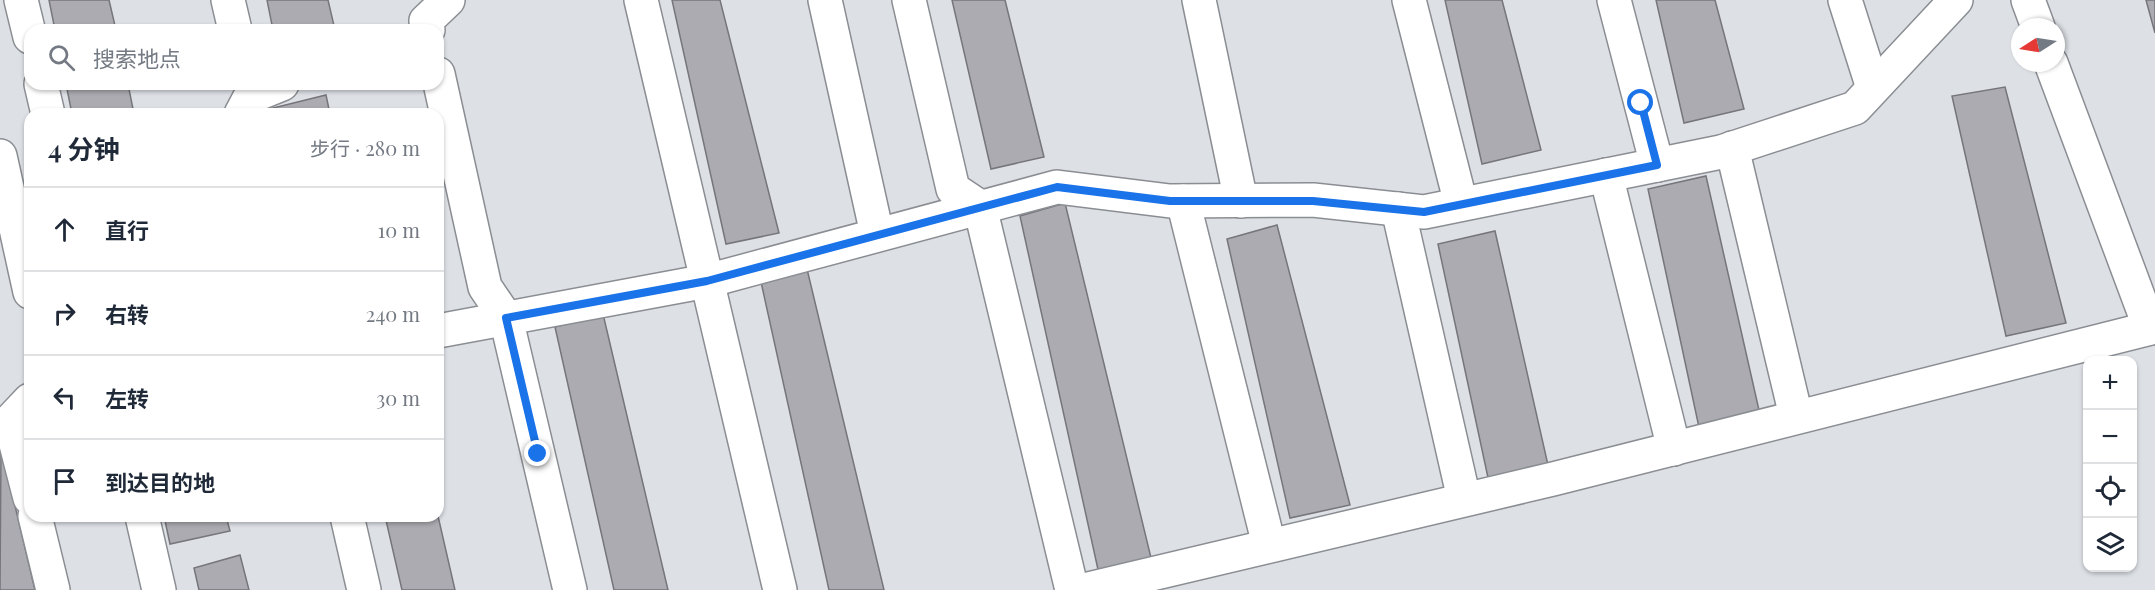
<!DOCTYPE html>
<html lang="zh">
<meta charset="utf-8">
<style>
:root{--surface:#fff;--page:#f2f2f3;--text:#1f2937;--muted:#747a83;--line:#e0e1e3}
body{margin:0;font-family:"Playfair Display","Noto Sans SC",serif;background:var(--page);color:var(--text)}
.controls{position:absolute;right:18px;bottom:18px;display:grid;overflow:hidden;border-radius:12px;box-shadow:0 2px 4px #0004}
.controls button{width:54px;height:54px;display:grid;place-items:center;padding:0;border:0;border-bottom:2px solid var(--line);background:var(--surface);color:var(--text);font:30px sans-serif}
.compass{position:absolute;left:2011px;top:18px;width:54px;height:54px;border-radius:50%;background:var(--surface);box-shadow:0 2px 4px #0004;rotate:258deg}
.stop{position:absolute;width:18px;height:18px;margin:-14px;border:4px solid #1a73e8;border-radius:50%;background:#fff}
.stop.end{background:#1a73e8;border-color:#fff;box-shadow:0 2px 6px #0008}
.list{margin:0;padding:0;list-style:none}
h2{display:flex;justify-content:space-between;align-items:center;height:78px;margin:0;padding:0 24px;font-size:26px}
h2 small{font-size:20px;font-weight:400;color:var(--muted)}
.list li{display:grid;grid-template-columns:39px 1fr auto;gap:18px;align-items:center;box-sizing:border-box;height:84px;padding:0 24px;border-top:2px solid var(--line)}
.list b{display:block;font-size:22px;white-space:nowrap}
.list em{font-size:20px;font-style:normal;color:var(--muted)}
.icon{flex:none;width:33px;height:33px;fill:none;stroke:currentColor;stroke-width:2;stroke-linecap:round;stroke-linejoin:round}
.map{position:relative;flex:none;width:2155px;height:590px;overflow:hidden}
.search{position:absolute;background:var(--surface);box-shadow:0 2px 4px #0004;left:24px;top:24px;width:420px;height:66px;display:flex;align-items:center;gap:15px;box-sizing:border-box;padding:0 21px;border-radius:18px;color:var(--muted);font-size:22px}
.panel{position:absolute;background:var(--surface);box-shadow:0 2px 4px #0004;left:24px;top:108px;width:420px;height:414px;border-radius:18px}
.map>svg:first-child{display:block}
.building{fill:#ababb1;stroke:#75757b;stroke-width:1.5}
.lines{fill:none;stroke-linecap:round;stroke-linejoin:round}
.minor-casing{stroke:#8a8e93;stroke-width:36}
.minor{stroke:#fff;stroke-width:33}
.route{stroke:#1a73e8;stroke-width:8}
</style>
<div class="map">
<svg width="2155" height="590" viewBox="0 0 2155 590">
<rect width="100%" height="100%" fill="#dde1e6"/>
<g class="building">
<polygon points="49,0 109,0 116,30 55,30"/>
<polygon points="267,0 328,0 335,30 273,30"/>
<polygon points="672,0 720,0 779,233 726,244"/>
<polygon points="952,0 1005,0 1044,157 991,169"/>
<polygon points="1445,0 1502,0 1541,150 1482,164"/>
<polygon points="1656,0 1715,0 1744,109 1684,123"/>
<polygon points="2146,0 2155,0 2155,33"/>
<polygon points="66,84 128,84 134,114 72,114"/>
<polygon points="2005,87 2066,323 2006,336 1952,96"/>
<polygon points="326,95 330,114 270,114 269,109"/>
<polygon points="1706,176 1761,419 1700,432 1648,189"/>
<polygon points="1065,203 1152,562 1099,574 1020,216"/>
<polygon points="1277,225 1350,505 1290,518 1227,239"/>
<polygon points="1495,231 1550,474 1490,487 1438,244"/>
<polygon points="807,269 884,590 829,590 761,282"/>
<polygon points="603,314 668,590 614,590 555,327"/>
<polygon points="1,447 35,590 0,590"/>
<polygon points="164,516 226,516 230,531 170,544"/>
<polygon points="385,516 438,516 455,590 402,590"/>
<polygon points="240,555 249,590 199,590 194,568"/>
</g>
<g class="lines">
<defs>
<g id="minor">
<polyline points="21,0 30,37"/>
<polyline points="228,0 235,30"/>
<polyline points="641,0 780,590"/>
<polyline points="825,0 877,234"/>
<polyline points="909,0 953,189 980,207 1072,590"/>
<polyline points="1199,0 1241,201"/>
<polyline points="1409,0 1461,204"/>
<polyline points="1614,0 1657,165"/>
<polyline points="1845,0 1873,88"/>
<polyline points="2028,0 2038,27"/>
<polyline points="428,30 426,21 448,0"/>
<polyline points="2051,63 2150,328"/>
<polyline points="438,74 485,287 506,318 570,590"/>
<polyline points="41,84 48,114"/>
<polyline points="241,114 250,97 282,84"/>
<polyline points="1732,148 1796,416"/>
<polyline points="0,156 30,292"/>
<polyline points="1606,175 1674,449"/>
<polyline points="1183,201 1269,545"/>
<polyline points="1398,209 1464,499"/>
<polyline points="438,331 707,281 1057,187 1170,201 1313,200 1424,212 1721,152 1855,108 1956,0"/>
<polyline points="30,400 10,421 30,498"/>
<polyline points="35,516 53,590"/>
<polyline points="142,516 159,590"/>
<polyline points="347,516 364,590"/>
<polyline points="1084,590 1553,479 2155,327"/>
</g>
</defs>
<use href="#minor" class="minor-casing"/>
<use href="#minor" class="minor"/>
</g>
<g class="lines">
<polyline class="route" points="538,454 506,318 707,281 1057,187 1170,201 1313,201 1424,212 1657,165 1641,103"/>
</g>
</svg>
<div class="controls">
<button>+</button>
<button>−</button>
<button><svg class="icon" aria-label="locate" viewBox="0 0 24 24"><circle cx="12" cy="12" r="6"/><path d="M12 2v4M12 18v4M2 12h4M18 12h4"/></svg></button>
<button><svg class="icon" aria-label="layers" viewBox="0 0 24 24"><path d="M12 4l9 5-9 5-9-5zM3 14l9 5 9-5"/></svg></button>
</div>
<svg class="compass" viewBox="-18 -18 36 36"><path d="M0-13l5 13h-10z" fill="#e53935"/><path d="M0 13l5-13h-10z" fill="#747a83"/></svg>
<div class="stop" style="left:1641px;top:103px"></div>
<div class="stop end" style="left:538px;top:454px"></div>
<div class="search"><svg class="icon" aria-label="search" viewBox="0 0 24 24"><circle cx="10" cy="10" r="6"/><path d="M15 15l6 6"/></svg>搜索地点</div>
<section class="panel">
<h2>4 分钟<small>步行 · 280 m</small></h2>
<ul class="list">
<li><svg class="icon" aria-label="ahead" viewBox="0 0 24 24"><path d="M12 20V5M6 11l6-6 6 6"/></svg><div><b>直行</b></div><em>10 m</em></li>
<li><svg class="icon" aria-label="right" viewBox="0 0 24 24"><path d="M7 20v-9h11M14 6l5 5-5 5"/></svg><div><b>右转</b></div><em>240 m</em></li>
<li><svg class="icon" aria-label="left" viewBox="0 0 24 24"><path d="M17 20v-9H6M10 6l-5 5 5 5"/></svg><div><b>左转</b></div><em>30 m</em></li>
<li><svg class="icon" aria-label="arrive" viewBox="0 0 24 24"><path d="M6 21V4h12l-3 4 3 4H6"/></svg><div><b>到达目的地</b></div></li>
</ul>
</section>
</div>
